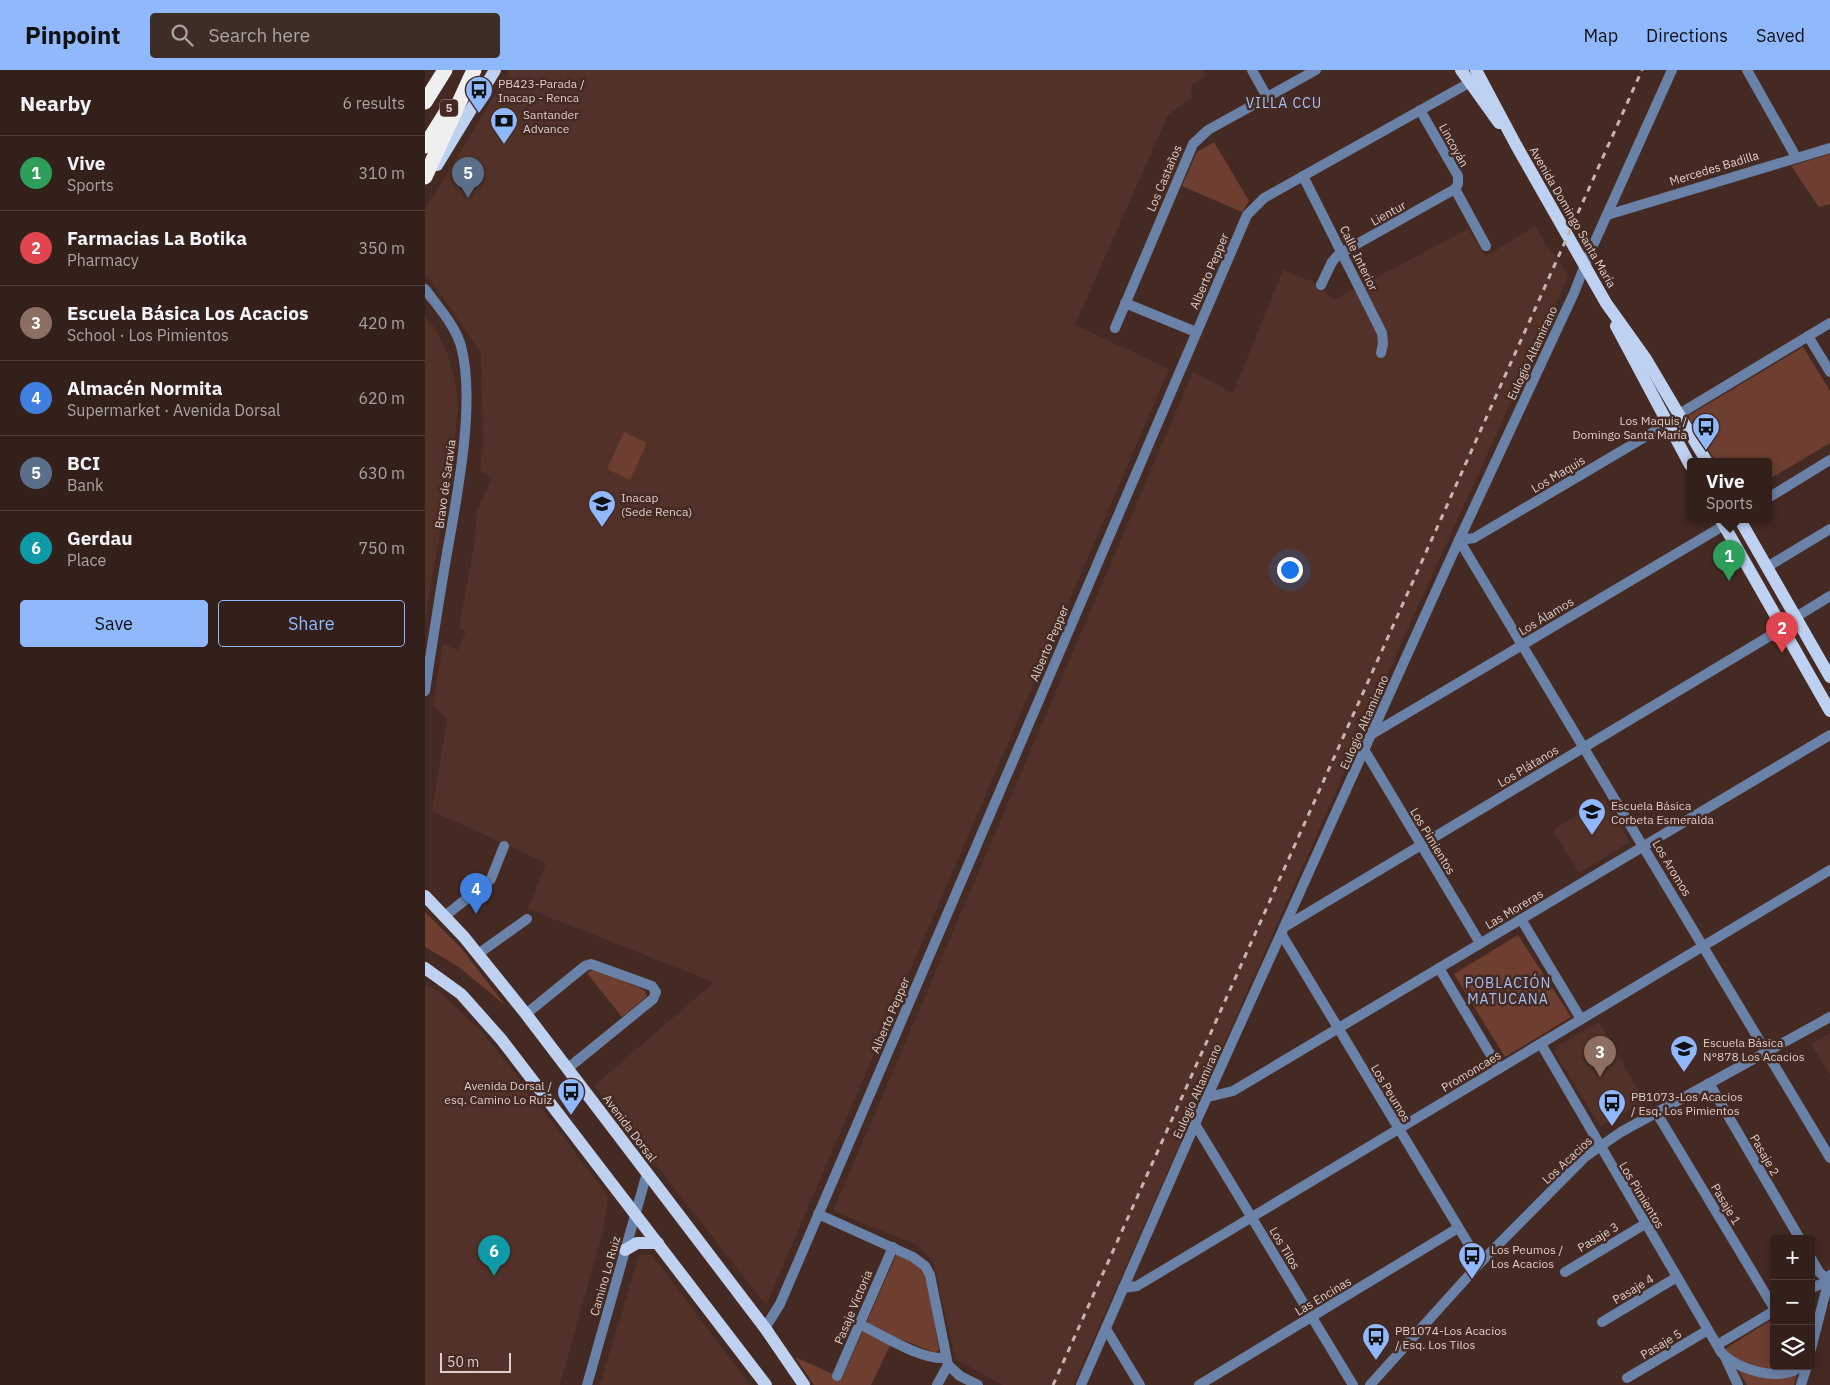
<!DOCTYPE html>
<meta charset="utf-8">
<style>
:root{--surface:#33201a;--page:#3e2d27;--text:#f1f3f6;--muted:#a9a3a2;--line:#4e3e39;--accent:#8fb8fd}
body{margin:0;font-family:"IBM Plex Sans",sans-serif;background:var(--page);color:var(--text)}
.controls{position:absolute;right:15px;bottom:15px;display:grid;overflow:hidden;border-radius:5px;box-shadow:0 2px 12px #0003}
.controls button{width:45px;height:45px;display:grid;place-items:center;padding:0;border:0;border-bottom:1px solid var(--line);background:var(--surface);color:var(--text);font:25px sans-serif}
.scale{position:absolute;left:15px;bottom:12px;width:71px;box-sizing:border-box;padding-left:5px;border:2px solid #dfcec9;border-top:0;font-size:14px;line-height:18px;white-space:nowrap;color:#dfcec9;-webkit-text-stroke:4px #442a23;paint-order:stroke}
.you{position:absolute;left:864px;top:499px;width:18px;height:18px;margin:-12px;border:4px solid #fff;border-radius:50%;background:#1a73e8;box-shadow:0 0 0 8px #1a73e833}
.badge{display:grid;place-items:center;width:32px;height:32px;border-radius:50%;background:var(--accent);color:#fff;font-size:16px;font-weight:700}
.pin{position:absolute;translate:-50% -41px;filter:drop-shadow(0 1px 2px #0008)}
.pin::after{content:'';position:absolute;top:26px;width:18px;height:15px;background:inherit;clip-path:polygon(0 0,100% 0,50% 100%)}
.popup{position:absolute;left:1262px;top:388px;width:85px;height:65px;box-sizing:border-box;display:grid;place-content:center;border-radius:5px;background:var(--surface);filter:drop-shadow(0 1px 4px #0005);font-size:16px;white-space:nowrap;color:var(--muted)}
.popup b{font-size:19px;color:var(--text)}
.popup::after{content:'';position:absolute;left:50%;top:100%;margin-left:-10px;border:10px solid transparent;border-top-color:var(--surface)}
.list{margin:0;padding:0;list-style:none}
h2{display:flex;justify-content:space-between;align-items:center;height:65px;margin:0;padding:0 20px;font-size:21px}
h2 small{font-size:16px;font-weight:400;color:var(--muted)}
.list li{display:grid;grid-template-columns:32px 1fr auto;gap:15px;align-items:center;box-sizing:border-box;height:75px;padding:0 20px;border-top:1px solid var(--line)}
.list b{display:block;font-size:19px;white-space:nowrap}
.list p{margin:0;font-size:16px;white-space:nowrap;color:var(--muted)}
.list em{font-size:16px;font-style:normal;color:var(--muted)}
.actions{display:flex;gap:10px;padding:15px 20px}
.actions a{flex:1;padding:11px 0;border:1px solid var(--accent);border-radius:5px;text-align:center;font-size:18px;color:var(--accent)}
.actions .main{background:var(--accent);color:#111}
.icon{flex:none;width:28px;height:28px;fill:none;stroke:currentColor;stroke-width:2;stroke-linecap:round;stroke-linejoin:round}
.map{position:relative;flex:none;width:1405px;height:1315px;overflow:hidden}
header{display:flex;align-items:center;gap:30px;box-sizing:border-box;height:70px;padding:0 25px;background:var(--accent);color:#111}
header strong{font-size:24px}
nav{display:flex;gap:28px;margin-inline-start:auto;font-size:18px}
.search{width:350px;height:45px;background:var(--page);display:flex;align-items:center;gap:12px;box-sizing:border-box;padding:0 18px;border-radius:5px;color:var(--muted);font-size:19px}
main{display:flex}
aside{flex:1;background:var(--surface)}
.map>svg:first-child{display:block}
.built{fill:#523228}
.green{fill:#6e3f31}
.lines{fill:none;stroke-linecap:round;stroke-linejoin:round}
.minor{stroke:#6b82a8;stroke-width:10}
.major{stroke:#bed1f1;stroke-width:12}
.highway{stroke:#efefef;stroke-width:15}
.rail{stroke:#c7b4af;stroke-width:3;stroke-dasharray:6 6;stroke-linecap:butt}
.labels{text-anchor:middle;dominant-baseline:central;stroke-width:5;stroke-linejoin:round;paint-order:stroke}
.shield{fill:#442a23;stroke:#b09d97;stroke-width:1}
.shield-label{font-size:11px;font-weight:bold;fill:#dfcec9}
.poi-label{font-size:12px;fill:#dfcec9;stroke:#442a23;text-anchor:start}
.street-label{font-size:12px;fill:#dfcec9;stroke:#442a23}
.neighbourhood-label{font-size:14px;letter-spacing:1px;fill:#a3c1f5;stroke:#442a23}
</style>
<header>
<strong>Pinpoint</strong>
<div class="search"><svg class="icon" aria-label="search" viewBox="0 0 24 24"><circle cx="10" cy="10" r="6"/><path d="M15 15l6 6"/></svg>Search here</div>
<nav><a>Map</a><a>Directions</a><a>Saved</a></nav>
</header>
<main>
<aside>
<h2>Nearby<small>6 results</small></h2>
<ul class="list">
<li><span class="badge" style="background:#2e9e5b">1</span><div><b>Vive</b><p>Sports</p></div><em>310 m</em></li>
<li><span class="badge" style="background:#e0444e">2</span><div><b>Farmacias La Botika</b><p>Pharmacy</p></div><em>350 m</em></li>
<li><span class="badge" style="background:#8d6e63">3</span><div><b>Escuela Básica Los Acacios</b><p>School · Los Pimientos</p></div><em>420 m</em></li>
<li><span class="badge" style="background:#3f7fe0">4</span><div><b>Almacén Normita</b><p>Supermarket · Avenida Dorsal</p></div><em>620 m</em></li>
<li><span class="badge" style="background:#5c6f8a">5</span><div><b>BCI</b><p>Bank</p></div><em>630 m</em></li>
<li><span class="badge" style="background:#0f9aa8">6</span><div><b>Gerdau</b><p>Place</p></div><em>750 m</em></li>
</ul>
<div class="actions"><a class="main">Save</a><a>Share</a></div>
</aside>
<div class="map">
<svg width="1405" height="1315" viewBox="0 0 1405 1315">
<rect width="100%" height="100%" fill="#442a23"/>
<g class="built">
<polygon points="85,0 777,0 781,6 766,16 767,27 743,45 650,255 744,299 341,1235 169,1016 289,912 103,839 121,793 7,741 22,650 8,635 18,574 33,580 41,561 34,558 49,475 52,441 67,408 55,401 58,371 56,283 17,226 0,204 0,140"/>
<polygon points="1111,156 1122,177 1133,188 1143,207 984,556 648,1315 578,1315 530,1289 508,1191 492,1175 408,1141 768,302 808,323 858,200 888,212 909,230 1043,159 1061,186"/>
<polygon points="0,246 11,260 23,285 30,311 33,337 26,403 0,547"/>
<polygon points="1179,729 1205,772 1154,803 1128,760"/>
<polygon points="0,914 17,924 56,961 94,1008 183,1126 178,1161 135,1315 0,1315"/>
<polygon points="1174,952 1220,1032 1175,1056 1130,983 1133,976"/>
<polygon points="1405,963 1405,1005 1386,974"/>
<polygon points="214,1185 227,1185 325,1315 175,1315"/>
</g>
<g class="green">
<polygon points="789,72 824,131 817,142 757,116 772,82"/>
<polygon points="1405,84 1405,134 1394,137 1366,96"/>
<polygon points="1378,277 1405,321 1405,373 1343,410 1343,392 1291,392 1263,346"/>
<polygon points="199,362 222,373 205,410 182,399"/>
<polygon points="0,842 36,878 80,935 34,897 0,877"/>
<polygon points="1093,865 1146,947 1080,987 1029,904"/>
<polygon points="169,899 219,920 222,926 197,947 162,903"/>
<polygon points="472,1183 491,1193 502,1209 514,1281 509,1282 469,1267 446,1315 389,1315 370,1287 417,1308"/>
<polygon points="1349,1248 1349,1296 1374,1296 1369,1315 1322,1315 1300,1279"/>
</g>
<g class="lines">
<g class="minor">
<polyline points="827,0 842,27"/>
<polyline points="1322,0 1371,87"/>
<polyline points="995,40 1033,106 1033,114 1030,119"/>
<polyline points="878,106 957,263 958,274 956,283"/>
<polyline points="1030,119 1061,176"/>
<polyline points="1182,145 1405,78"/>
<polyline points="896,215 907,192 914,184 1030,119"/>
<path d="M0,219C13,237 30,255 36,276C51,332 32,426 22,483C14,529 7,575 0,621"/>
<polyline points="700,233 771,262"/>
<polyline points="690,258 768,74 783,60 891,0"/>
<polyline points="1383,266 1405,302"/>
<polyline points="1254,344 1405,253"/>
<polyline points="1343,428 1405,390"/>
<polyline points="1034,470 1405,1088"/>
<polyline points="1034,470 1049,468 1242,354"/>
<polyline points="1342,497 1405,459"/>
<polyline points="1371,547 1405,526"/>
<polyline points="947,664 1308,450"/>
<polyline points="940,681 1055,873"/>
<polyline points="20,846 66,809 79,776"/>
<polyline points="1096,849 1156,949"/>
<polyline points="861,856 1358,558"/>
<polyline points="857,865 1055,1193"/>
<polyline points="53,884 102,849"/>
<polyline points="1014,898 1074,999"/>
<polyline points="101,944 160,896 166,894 227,916 231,922 228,929 142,999"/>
<path d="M1116,974L1296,1282C1311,1300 1357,1313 1376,1296"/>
<polyline points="1284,1013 1375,1169"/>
<polyline points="783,1027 808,1021 1405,665"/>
<polyline points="1231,1042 1349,1238"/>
<polyline points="770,1054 928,1315"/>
<polyline points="393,1144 488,1187 500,1196 505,1205 523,1295 535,1306 553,1315"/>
<polyline points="1386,1188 1394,1202 1404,1211"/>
<polyline points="1140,1202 1220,1154"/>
<polyline points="698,1218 712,1216 1405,800"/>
<polyline points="1386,1218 1404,1211"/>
<polyline points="1177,1252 1252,1207"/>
<path d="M434,1254C458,1265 495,1290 520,1288"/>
<polyline points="340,1258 355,1234 822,145 839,128 1051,9"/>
<polyline points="681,1259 715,1315"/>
<polyline points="1292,1275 1349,1241"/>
<polyline points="1386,1279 1405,1205"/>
<polyline points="1300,1287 1313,1315"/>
<polyline points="412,1306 468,1177"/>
<polyline points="1202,1308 1283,1260"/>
<polyline points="162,1315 222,1103"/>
<polyline points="512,1315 523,1295"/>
<polyline points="656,1315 770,1054 1034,470 1149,223 1166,180 1247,0"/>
<polyline points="774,1315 1033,1158"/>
<polyline points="945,1315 1055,1193 1160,1087 1196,1062 1405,947"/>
<polyline points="1376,1315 1382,1296"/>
</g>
<g class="major">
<polyline points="1036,0 1074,53"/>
<polyline points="1051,0 1091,75 1181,233 1221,289 1282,392"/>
<polyline points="12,95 70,0"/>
<polyline points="1191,256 1265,395"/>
<polyline points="1296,450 1405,641"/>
<polyline points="1315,450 1405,607"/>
<polyline points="0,826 39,867 101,944 340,1258 379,1315"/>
<polyline points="0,898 36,924 76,969 341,1315"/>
<polyline points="200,1180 212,1173 233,1173"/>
</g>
<g class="highway">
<polyline points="0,32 20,0"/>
<polyline points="0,76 22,41"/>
<polyline points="0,107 49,0"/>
</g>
<polyline class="rail" points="628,1315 1217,0"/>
</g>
<defs>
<symbol id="bus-pin" viewBox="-11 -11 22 30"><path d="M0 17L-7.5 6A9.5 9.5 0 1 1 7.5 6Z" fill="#8fb8fd" stroke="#442a23"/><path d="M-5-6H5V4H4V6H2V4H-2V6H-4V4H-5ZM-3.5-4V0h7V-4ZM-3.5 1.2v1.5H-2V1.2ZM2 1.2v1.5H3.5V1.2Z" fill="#111"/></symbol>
<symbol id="bank-pin" viewBox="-11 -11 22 30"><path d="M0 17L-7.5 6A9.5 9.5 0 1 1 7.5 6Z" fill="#8fb8fd" stroke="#442a23"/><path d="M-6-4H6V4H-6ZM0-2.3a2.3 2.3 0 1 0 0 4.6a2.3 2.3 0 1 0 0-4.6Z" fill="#111"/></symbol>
<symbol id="university-pin" viewBox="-11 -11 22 30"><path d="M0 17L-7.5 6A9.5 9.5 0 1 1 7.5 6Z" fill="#8fb8fd" stroke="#442a23"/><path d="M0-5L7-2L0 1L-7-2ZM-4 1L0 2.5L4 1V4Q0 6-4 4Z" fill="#111"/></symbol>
<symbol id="school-pin" viewBox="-11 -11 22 30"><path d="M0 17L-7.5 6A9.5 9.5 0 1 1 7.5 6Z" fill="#8fb8fd" stroke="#442a23"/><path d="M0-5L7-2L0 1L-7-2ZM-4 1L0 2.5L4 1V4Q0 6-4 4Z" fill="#111"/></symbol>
</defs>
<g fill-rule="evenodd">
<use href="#bus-pin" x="38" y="4" width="32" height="43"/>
<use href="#bank-pin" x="63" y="35" width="32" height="43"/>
<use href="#bus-pin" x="1265" y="341" width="32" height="43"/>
<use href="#university-pin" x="161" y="418" width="32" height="43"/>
<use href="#school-pin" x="1151" y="726" width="32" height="43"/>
<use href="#school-pin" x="1243" y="963" width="32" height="43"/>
<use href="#bus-pin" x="130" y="1006" width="32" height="43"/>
<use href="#bus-pin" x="1171" y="1017" width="32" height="43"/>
<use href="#bus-pin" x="1031" y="1170" width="32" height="43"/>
<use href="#bus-pin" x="935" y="1251" width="32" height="43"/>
</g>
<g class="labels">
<rect class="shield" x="15" y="29.5" width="18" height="17" rx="4"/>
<g class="shield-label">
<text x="24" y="38">5</text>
</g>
<g class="poi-label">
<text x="73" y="13">PB423-Parada /<tspan x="73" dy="14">Inacap - Renca</tspan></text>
<text x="98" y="44">Santander<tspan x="98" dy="14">Advance</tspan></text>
<text x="1262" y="350" text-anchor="end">Los Maquis /<tspan x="1262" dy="14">Domingo Santa María</tspan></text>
<text x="196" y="427">Inacap<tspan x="196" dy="14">(Sede Renca)</tspan></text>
<text x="1186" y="735">Escuela Básica<tspan x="1186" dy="14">Corbeta Esmeralda</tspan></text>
<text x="1278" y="972">Escuela Básica<tspan x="1278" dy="14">N°878 Los Acacios</tspan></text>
<text x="127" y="1015" text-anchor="end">Avenida Dorsal /<tspan x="127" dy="14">esq. Camino Lo Ruiz</tspan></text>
<text x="1206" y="1026">PB1073-Los Acacios<tspan x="1206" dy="14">/ Esq. Los Pimientos</tspan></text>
<text x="1066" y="1179">Los Peumos /<tspan x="1066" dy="14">Los Acacios</tspan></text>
<text x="970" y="1260">PB1074-Los Acacios<tspan x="970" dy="14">/ Esq. Los Tilos</tspan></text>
</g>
<g class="street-label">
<text transform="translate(1029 75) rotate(61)">Lincoyán</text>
<text transform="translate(1289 98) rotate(-17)">Mercedes Badilla</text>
<text transform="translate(739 108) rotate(-67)">Los Castaños</text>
<text transform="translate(963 143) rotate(-29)">Lientur</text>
<text transform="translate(1148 147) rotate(60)">Avenida Domingo Santa María</text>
<text transform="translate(934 188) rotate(64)">Calle Interior</text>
<text transform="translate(784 201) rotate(-67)">Alberto Pepper</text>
<text transform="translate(1107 283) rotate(-65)">Eulogio Altamirano</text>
<text transform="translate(1133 404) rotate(-31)">Los Maquis</text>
<text transform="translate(20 414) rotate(-82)">Bravo de Saravia</text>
<text transform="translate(1121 546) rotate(-31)">Los Álamos</text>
<text transform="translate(624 573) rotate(-67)">Alberto Pepper</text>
<text transform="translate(939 652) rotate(-66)">Eulogio Altamirano</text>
<text transform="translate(1103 696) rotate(-31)">Los Plátanos</text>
<text transform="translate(1008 771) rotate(59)">Los Pimientos</text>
<text transform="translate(1247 798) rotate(59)">Los Aromos</text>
<text transform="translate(1089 839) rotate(-31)">Las Moreras</text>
<text transform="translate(465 945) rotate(-67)">Alberto Pepper</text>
<text transform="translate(1046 1001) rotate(-31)">Promoncaes</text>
<text transform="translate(772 1021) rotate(-66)">Eulogio Altamirano</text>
<text transform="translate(966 1023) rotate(59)">Los Peumos</text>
<text transform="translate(205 1058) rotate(53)">Avenida Dorsal</text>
<text transform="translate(1340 1085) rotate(60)">Pasaje 2</text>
<text transform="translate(1142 1090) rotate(-43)">Los Acacios</text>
<text transform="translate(1217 1125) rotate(59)">Los Pimientos</text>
<text transform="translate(1301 1134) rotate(59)">Pasaje 1</text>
<text transform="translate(1173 1167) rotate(-31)">Pasaje 3</text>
<text transform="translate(860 1178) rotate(59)">Los Tilos</text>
<text transform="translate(180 1206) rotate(-74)">Camino Lo Ruiz</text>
<text transform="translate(1208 1219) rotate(-31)">Pasaje 4</text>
<text transform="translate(898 1226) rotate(-31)">Las Encinas</text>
<text transform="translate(428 1237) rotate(-67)">Pasaje Victoria</text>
<text transform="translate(1236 1274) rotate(-31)">Pasaje 5</text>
</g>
<g class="neighbourhood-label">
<text x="859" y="33">VILLA CCU</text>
<text x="1083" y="913">POBLACIÓN<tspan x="1083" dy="16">MATUCANA</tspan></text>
</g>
</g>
</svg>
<div class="controls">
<button>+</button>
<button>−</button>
<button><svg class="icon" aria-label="layers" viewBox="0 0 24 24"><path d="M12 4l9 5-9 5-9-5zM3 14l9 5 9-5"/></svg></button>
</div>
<div class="scale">50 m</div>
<div class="you"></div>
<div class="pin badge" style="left:1304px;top:511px;background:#2e9e5b">1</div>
<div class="popup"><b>Vive</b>Sports</div>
<div class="pin badge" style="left:1357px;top:583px;background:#e0444e">2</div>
<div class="pin badge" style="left:1175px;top:1007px;background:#8d6e63">3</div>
<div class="pin badge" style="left:51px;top:844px;background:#3f7fe0">4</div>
<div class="pin badge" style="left:43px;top:128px;background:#5c6f8a">5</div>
<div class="pin badge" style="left:69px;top:1206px;background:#0f9aa8">6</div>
</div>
</main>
